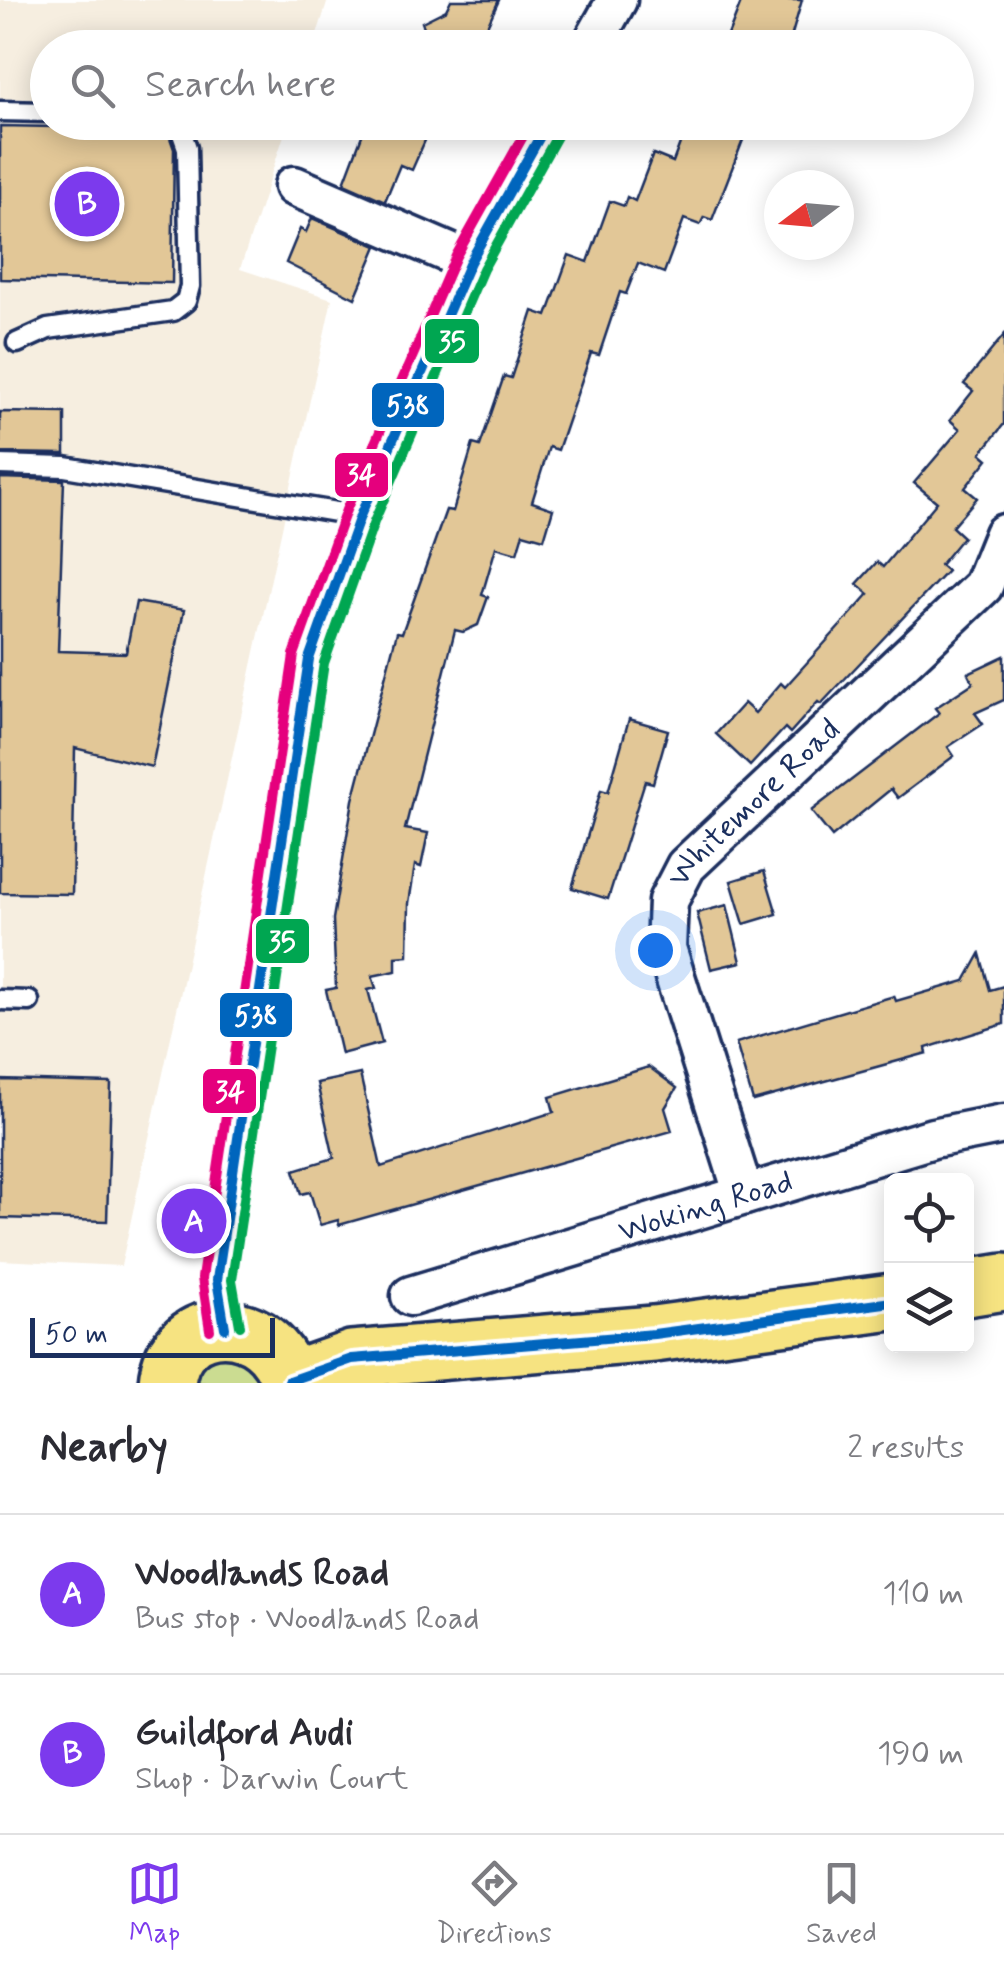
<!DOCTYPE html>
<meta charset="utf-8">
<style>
:root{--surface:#fff;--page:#f2f2f3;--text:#2b2b33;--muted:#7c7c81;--line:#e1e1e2;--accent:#7c3aed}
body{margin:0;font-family:Mynerve,sans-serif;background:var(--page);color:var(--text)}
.controls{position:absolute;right:30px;bottom:30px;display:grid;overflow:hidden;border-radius:15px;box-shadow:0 5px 25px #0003}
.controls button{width:90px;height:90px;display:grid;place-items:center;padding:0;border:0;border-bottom:2px solid var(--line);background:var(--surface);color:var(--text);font:50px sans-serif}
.compass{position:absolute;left:764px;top:170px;width:90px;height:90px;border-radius:50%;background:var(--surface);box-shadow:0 5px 25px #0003;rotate:254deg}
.scale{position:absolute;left:30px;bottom:25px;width:245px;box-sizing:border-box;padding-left:10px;border:5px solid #1b2f5e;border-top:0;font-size:28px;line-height:35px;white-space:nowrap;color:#1b2f5e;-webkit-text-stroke:8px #fff;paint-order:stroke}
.you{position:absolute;left:655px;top:950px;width:35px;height:35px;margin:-25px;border:8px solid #fff;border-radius:50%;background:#1a73e8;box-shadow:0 0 0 15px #1a73e833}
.badge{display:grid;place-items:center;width:65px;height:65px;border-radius:50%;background:var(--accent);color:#fff;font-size:32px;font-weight:700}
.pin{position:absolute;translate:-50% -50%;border:5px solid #fff;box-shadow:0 2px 10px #0006}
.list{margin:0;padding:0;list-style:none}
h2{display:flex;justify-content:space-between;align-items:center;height:130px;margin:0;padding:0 40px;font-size:42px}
h2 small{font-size:32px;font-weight:400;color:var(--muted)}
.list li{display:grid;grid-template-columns:65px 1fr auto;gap:30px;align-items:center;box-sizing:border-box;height:160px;padding:0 40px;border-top:2px solid var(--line)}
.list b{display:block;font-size:38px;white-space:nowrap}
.list p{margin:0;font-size:32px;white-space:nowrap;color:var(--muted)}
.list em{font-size:32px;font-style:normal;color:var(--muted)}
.icon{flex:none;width:55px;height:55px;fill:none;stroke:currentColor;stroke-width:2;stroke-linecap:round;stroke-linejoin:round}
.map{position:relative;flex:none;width:1004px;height:1383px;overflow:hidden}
.search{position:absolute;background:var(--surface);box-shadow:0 5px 25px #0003;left:30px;right:30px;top:30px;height:110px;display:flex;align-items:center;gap:25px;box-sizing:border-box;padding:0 35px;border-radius:55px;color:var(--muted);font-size:38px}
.sheet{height:450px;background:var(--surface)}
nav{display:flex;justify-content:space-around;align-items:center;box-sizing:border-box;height:140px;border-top:2px solid var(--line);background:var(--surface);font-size:28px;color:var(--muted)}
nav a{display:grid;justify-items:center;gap:5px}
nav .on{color:var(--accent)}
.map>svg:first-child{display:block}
.built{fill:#f6eee0}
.green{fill:#cbdc91;stroke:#738678;stroke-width:2.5}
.building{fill:#e2c797;stroke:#1b2f5e;stroke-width:2.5}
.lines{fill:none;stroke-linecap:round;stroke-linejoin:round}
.lane-casing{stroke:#1b2f5e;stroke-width:25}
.street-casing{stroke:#1b2f5e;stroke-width:45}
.primary-casing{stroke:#1b2f5e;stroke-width:62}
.lane{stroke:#fff;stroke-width:18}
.street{stroke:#fff;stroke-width:38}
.primary{stroke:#f6e381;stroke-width:55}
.bus-1-casing{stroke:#fff;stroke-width:18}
.bus-2-casing{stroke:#fff;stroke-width:18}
.bus-3-casing{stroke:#fff;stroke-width:18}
.bus-1{stroke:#0065bd;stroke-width:10}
.bus-2{stroke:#00a651;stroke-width:10}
.bus-3{stroke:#e5007d;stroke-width:10}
.labels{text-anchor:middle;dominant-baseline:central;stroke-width:8;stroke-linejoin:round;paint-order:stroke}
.street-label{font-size:32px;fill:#1b2f5e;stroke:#fff}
.line-badge{stroke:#fff;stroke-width:4}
.badge-label{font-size:28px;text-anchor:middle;font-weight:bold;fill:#fff}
</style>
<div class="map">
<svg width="1004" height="1383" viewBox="0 0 1004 1383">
<rect width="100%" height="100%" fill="#fff"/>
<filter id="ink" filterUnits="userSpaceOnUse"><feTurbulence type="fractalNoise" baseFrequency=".01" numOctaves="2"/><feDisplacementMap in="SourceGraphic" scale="20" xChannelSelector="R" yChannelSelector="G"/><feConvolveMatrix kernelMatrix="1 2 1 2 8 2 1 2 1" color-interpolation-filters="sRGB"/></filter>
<g filter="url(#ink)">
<polygon class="built" points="0,0 328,0 313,47 48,48 48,122 288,123 240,269 332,299 121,1266 0,1260"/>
<polygon class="green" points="203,1352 245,1355 262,1383 180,1383"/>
<g class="building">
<polygon points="451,0 499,0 477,48 419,48 426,33 422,22 446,10"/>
<polygon points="742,0 802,0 788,48 723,48"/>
<polygon points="367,122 396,122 427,136 412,170 400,165 385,201 344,183"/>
<polygon points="688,122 750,122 712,220 704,217 700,225 684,219 664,273 638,263 626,294 620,292 599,355 591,353 558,450 549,447 532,502 553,509 544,539 523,533 517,553 496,547 482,595 488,597 478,625 463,632 455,630 405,829 428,833 421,867 415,865 409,903 408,956 396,957 396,971 372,976 376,988 368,990 382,1043 341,1054 326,990 336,988 333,919 353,800 397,632 402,633 446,510 453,511 473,444 480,446 504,376 511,378 533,311 547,316 569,255 588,262 610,201 624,206 627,197 635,201 653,154 673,162"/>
<polygon points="0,126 167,129 174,149 172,283 0,279"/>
<polygon points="312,218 377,246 355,298 286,263 300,229 306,232"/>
<polygon points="1004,335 1004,424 981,453 988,459 965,488 977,498 952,527 963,537 940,565 947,571 821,704 818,702 790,733 785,728 750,766 716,734 744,703 755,713 781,683 785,687 869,594 857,584 877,562 883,567 937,502 914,483 960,429 950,420 973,391 964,384"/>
<polygon points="0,412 65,413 65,454 0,453"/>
<polygon points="0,478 64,480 58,651 126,653 136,602 184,610 152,767 75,748 72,894 0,893"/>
<polygon points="1004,656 1004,700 975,713 983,724 948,747 954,756 898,798 891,789 832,837 811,811 939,713 935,708 973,683 968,673"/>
<polygon points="629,719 668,730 653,783 645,781 608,899 572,888 601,790 608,792"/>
<polygon points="764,871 777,914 744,924 731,881"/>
<polygon points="727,905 741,962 711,969 697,913"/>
<polygon points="980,954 990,990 1004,986 1004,1024 926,1048 927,1053 753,1101 736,1043 894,996 896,1001 965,981"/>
<polygon points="649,1067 677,1088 665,1108 672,1131 339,1225 338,1220 320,1225 310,1192 301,1194 294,1170 334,1158 317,1083 360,1074 381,1167 554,1112 550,1097"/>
<polygon points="0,1080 111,1083 107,1221 0,1218"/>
</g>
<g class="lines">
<defs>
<g id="lane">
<polyline points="0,111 48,112"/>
<polyline points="17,343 48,329 173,311 186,301 190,286 187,148 178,122"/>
<polyline points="0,465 65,467 360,516"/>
<polyline points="0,1000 29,1001"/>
</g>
<g id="street">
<polyline points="590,48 617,0"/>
<polyline points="294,186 470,262"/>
<path id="s1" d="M744,1195L666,948L668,901L686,866L983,586L1004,534"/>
<path id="s2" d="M411,1296L933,1138L1004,1124"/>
<polyline points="225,1328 217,1280 309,659 360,516 470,262 548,122"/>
</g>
<g id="primary">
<polyline points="966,1288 1004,1282"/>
<polyline points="289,1381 352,1359 654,1334 892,1302"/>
<path d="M167,1383C173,1309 273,1312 289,1383"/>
</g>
</defs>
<use href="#lane" class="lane-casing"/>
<use href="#street" class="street-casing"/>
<use href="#primary" class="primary-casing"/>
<use href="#lane" class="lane"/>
<use href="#street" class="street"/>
<use href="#primary" class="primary"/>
<defs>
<g id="bus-1">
<polyline points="225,1328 217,1280 309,659 360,516 470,262 548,122"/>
<polyline points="289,1381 352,1359 654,1334 892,1302"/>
</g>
<polyline id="bus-2" points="240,1326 232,1280 324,663 374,522 483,269 561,129"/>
<polyline id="bus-3" points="210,1330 202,1278 294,655 346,510 456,256 531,122"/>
</defs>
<use href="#bus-1" class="bus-1-casing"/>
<use href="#bus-2" class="bus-2-casing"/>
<use href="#bus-3" class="bus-3-casing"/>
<use href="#bus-1" class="bus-1"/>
<use href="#bus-2" class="bus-2"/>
<use href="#bus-3" class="bus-3"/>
</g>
</g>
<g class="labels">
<g class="street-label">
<text stroke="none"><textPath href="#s1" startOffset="438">Whitemore Road</textPath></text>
<text stroke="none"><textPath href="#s2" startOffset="308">Woking Road</textPath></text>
</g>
</g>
<g class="line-badge">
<rect x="423" y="317" width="58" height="48" rx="10" fill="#00a651"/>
<rect x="370" y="381" width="76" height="48" rx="10" fill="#0065bd"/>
<rect x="333" y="451" width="57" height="48" rx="10" fill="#e5007d"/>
<rect x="254" y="917" width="57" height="48" rx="10" fill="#00a651"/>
<rect x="218" y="991" width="76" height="48" rx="10" fill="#0065bd"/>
<rect x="201" y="1067" width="57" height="48" rx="10" fill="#e5007d"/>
</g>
<g class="badge-label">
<text x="452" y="351">35</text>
<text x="408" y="415">538</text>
<text x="361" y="484">34</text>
<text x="282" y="951">35</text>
<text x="256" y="1025">538</text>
<text x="230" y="1101">34</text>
</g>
</svg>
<div class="controls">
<button><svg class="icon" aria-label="locate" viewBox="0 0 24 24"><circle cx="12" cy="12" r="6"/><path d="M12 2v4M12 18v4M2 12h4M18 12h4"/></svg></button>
<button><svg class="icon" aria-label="layers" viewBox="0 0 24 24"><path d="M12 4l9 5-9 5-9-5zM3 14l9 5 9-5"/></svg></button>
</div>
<svg class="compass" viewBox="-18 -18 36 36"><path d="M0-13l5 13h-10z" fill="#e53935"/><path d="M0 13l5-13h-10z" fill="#7c7c81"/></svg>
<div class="scale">50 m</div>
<div class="you"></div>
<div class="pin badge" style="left:194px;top:1221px">A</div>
<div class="pin badge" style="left:87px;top:204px">B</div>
<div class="search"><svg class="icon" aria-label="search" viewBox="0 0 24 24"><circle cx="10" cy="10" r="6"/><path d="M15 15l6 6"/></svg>Search here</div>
</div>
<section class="sheet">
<h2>Nearby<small>2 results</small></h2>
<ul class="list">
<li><span class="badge">A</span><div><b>Woodlands Road</b><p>Bus stop · Woodlands Road</p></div><em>110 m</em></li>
<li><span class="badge">B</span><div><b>Guildford Audi</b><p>Shop · Darwin Court</p></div><em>190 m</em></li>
</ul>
</section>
<nav>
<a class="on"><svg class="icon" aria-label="map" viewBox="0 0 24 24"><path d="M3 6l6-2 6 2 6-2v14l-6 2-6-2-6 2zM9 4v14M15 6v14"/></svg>Map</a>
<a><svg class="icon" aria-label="directions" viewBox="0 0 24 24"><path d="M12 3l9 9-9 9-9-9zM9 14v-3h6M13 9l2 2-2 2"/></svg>Directions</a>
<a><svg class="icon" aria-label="saved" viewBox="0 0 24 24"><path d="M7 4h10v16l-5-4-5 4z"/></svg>Saved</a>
</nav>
